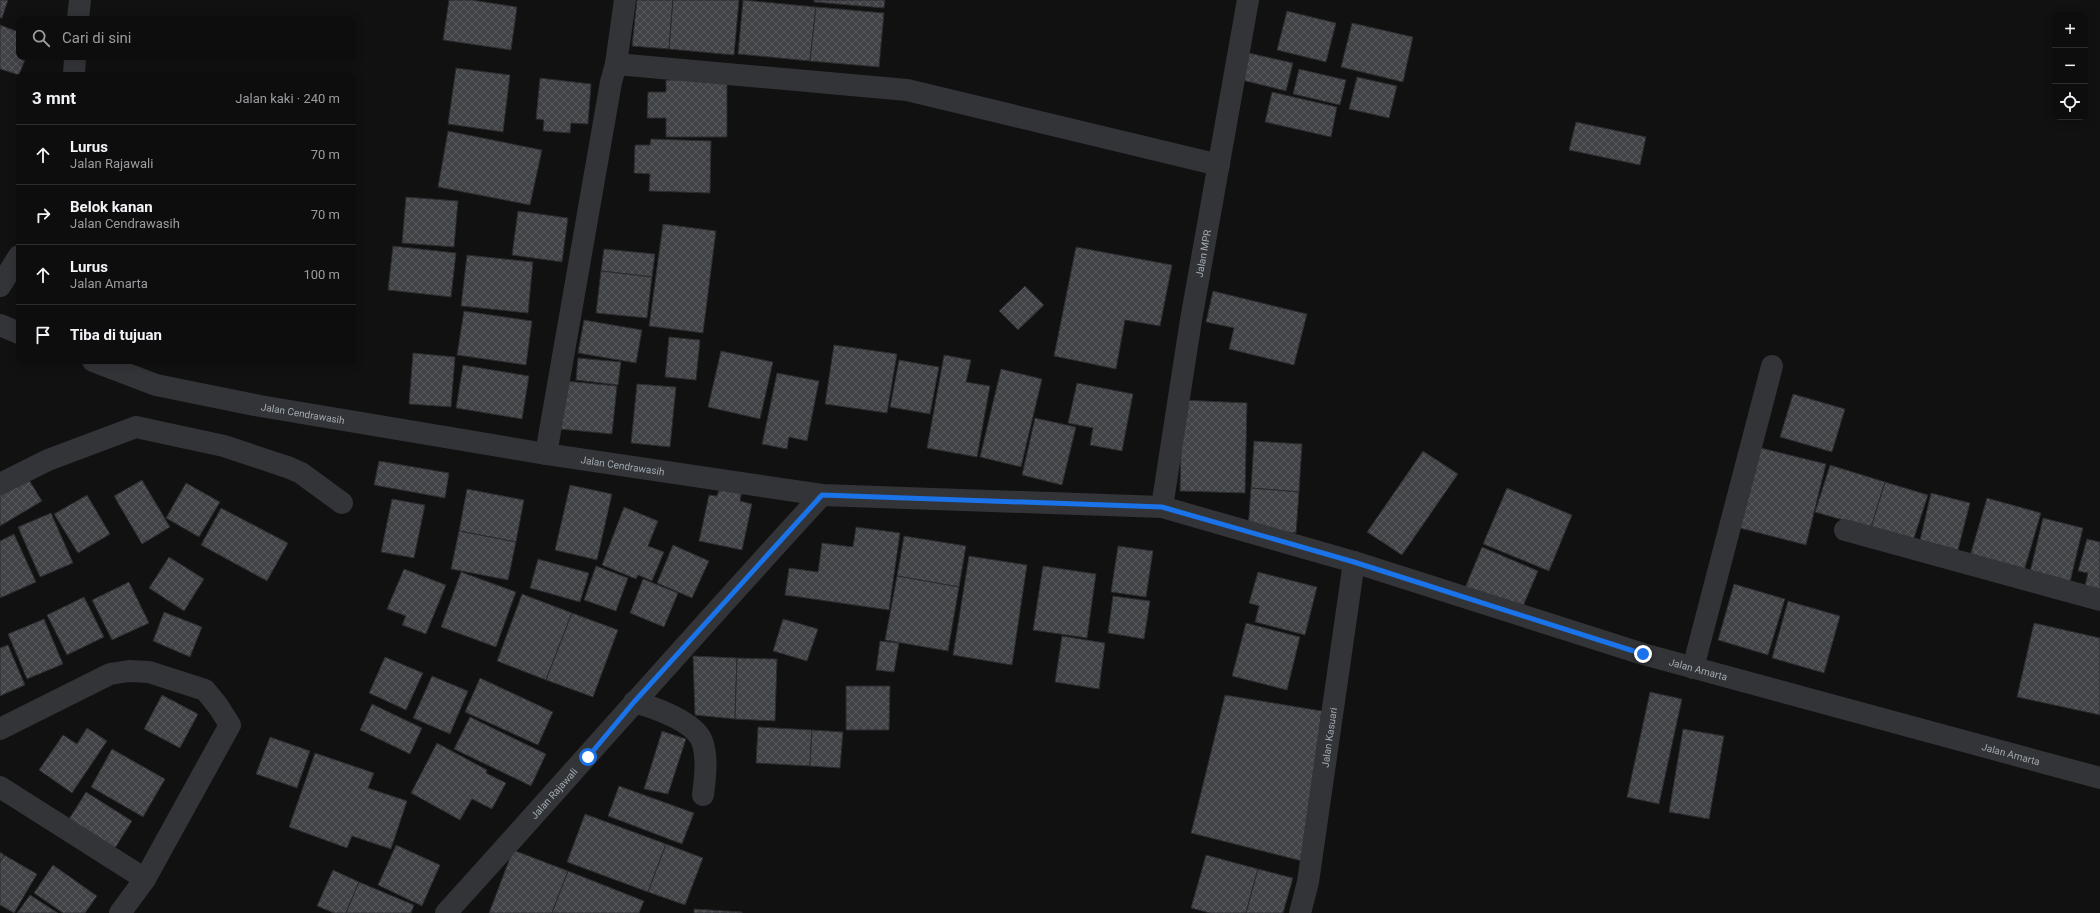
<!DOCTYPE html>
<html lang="id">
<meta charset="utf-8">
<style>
:root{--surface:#0d0d0e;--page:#1b1b1c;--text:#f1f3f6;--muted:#9a9c9e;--line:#2d2d2e}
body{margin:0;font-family:Roboto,sans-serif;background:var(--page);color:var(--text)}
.controls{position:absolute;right:12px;top:12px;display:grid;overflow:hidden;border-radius:8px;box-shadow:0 2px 10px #0003}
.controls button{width:36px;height:36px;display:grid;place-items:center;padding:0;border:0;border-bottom:1px solid var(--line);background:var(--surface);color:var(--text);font:20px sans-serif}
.stop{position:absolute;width:12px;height:12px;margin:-9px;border:3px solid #1a73e8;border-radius:50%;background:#fff}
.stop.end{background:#1a73e8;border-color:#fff;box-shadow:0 1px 4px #0008}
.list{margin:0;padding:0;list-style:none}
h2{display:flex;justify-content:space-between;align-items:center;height:52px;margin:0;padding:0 16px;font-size:17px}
h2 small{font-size:13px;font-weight:400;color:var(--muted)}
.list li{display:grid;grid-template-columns:26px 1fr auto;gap:12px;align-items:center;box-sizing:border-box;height:60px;padding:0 16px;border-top:1px solid var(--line)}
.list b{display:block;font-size:15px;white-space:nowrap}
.list p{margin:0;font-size:13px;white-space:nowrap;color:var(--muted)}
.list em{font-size:13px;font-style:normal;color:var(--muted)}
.icon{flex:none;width:22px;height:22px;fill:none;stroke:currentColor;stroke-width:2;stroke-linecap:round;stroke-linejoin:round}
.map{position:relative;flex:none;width:2100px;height:913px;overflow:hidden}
.search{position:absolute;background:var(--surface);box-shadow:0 2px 10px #0003;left:16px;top:16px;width:340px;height:44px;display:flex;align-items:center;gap:10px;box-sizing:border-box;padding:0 14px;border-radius:8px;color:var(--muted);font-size:15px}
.panel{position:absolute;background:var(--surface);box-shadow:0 2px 10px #0003;left:16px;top:72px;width:340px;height:292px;border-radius:8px}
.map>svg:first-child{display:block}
.building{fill:url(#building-cross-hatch);stroke:#2b2b2e}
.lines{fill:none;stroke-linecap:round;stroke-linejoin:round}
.minor{stroke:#323437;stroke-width:22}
.route{stroke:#1a73e8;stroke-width:5}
.labels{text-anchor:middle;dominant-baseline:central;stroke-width:3;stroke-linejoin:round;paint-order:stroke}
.street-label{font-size:10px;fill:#a2abb3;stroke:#0c0c0d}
</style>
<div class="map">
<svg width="2100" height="913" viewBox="0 0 2100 913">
<defs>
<pattern id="building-cross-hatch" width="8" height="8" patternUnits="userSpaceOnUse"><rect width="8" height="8" fill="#404245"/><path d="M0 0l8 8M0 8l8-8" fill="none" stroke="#585b5d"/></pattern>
</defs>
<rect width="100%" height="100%" fill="#111112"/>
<g class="building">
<polygon points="0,0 8,0 2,18 0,18"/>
<polygon points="449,0 472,0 517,7 511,50 443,40"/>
<polygon points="637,0 673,0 669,49 632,46"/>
<polygon points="673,0 739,0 734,55 669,49"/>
<polygon points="743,0 816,7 810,61 738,54"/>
<polygon points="814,0 885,0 884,8 814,2"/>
<polygon points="816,7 884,13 879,67 810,61"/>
<polygon points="1287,11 1336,23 1326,62 1277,50"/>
<polygon points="1352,23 1413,37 1403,82 1341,67"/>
<polygon points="0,25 19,32 19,57 26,57 19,75 0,69"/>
<polygon points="1249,53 1293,63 1286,91 1242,80"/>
<polygon points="456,68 510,75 503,132 448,124"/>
<polygon points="1299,69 1346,80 1340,105 1293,94"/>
<polygon points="1357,77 1397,86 1389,118 1349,109"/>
<polygon points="540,78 591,84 588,124 571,123 570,133 543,131 544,120 536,119"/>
<polygon points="666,80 727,80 727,137 666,137 666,118 647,118 648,92 666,92"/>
<polygon points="1272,92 1337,107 1331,137 1265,122"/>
<polygon points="1576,122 1646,137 1640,165 1569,150"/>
<polygon points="448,131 542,150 530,205 438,187"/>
<polygon points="651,139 711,141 710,193 649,191 650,174 634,173 635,145 650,145"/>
<polygon points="406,197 458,201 454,247 402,243"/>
<polygon points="518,211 568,218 562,262 512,255"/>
<polygon points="663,224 716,231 703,333 649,326"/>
<polygon points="393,246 456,253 451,297 388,290"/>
<polygon points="1076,247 1172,265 1160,326 1125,320 1116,369 1054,356"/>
<polygon points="604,249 655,254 652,277 601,271"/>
<polygon points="467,255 533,262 528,313 461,306"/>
<polygon points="601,271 652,277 647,318 596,313"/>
<polygon points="1025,286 1044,305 1018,330 999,311"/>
<polygon points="1213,291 1307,314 1294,365 1229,349 1234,328 1206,322"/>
<polygon points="464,311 532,321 526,365 457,355"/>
<polygon points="584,320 642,330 636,363 578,353"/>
<polygon points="669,337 700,340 696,380 665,377"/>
<polygon points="834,345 897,354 887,413 825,404"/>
<polygon points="721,351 773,362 760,419 708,407"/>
<polygon points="413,353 455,357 451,407 409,404"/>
<polygon points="944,355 971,360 966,382 990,386 977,457 927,448"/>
<polygon points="578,358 621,362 618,385 576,380"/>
<polygon points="899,360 939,367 930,414 890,407"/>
<polygon points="463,365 529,376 522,419 456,408"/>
<polygon points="1001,369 1042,379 1021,467 980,457"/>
<polygon points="777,373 819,381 807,441 789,437 787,449 762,444"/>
<polygon points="565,381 617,386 612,434 560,429"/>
<polygon points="1077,383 1133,394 1122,451 1090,445 1093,428 1068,423"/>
<polygon points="637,384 676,387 670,447 631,443"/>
<polygon points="1793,394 1845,409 1832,452 1780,437"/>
<polygon points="1182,400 1247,403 1245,493 1180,491"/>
<polygon points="1035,418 1076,427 1062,485 1022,475"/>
<polygon points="1254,441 1302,444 1299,492 1251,488"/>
<polygon points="1753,446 1826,464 1806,545 1732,526"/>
<polygon points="1423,451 1458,474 1402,555 1367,532"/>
<polygon points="379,461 449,473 445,498 374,485"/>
<polygon points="1830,465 1885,482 1871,528 1815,512"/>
<polygon points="26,475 42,501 0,526 0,491"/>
<polygon points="142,480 170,527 142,544 114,496"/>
<polygon points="1885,482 1928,495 1913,541 1871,528"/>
<polygon points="186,483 220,502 199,537 166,518"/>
<polygon points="570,485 612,494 597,560 555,550"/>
<polygon points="720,486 742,491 740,501 752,504 742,550 699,541 709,495 717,496"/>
<polygon points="1251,488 1299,492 1296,533 1248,530"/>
<polygon points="1507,488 1572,515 1549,571 1483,544"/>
<polygon points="467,489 524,500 516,542 459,531"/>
<polygon points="1931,493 1970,503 1958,550 1920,540"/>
<polygon points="87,495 110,534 78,553 54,514"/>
<polygon points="1987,498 2041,513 2024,571 1970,556"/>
<polygon points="392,499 425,505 414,558 381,552"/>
<polygon points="624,507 658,521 648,546 664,552 652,581 638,575 636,579 602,565"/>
<polygon points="221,508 288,543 267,581 201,545"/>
<polygon points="51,513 73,563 40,577 18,527"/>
<polygon points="2043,518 2083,528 2070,582 2030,572"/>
<polygon points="856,527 900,533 889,610 785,595 789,568 818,572 822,543 853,547"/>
<polygon points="459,531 516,542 508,580 451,569"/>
<polygon points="14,534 36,582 0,598 0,541"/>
<polygon points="904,536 966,546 959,587 897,576"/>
<polygon points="2087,539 2100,542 2100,590 2085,586 2088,573 2078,571"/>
<polygon points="673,545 709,561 692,598 657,583"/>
<polygon points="1118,546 1153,551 1146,597 1111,592"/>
<polygon points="1482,547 1538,571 1521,611 1465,588"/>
<polygon points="969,556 1027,565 1012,665 953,655"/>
<polygon points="169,557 204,579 184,611 149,588"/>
<polygon points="538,559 589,573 580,602 530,588"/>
<polygon points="596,566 628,578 616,611 584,600"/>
<polygon points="1043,566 1096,574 1087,638 1033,630"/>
<polygon points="404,569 446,585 426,634 402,625 406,616 387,609"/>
<polygon points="461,572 516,592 496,647 441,627"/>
<polygon points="1258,572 1317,587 1305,635 1255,622 1259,606 1249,603"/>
<polygon points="897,576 959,587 948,651 885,640"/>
<polygon points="643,579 678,593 664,627 630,613"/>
<polygon points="129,582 149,623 112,640 92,600"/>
<polygon points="1734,584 1785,599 1768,655 1718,640"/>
<polygon points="522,594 572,613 546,680 497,661"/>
<polygon points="1113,596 1150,601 1144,639 1108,633"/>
<polygon points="84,597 104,637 67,655 47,615"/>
<polygon points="1788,601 1840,616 1824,673 1772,658"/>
<polygon points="164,612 202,627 190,657 153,641"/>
<polygon points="572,613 618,630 593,697 546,680"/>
<polygon points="44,619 63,664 27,679 8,634"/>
<polygon points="783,619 818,629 807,661 773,651"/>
<polygon points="1246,623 1300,637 1287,690 1232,676"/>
<polygon points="2034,623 2100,638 2100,715 2017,697"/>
<polygon points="1062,636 1105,643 1099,689 1055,682"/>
<polygon points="880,641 899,643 894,672 876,670"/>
<polygon points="8,645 25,685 0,696 0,648"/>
<polygon points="693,656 737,658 735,719 695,715"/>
<polygon points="385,657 423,673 406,710 369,693"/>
<polygon points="737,658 777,659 775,721 735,719"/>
<polygon points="432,676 468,691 450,734 413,718"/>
<polygon points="480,678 553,712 538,745 465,712"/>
<polygon points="846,686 890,686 889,730 846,730"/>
<polygon points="1650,692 1682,699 1659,804 1627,797"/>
<polygon points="162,695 198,714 180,748 144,729"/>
<polygon points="1225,695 1322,711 1302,861 1191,833"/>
<polygon points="372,704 422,728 410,754 360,730"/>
<polygon points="470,717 546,754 531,786 454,749"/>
<polygon points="758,727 812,730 810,766 756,763"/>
<polygon points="87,728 107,741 72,793 39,770 63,735 77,744"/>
<polygon points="1683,729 1724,736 1709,819 1669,812"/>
<polygon points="812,730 843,732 840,768 810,766"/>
<polygon points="662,731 686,739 668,794 644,789"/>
<polygon points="270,737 310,751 297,788 256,774"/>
<polygon points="437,743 487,770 486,773 506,783 492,809 472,799 460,820 411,793"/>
<polygon points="112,749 165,779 143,817 91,787"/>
<polygon points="315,753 374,773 368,788 407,801 391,849 352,836 347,848 289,827"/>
<polygon points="619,786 694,813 682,844 608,816"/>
<polygon points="86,792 132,821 110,856 64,827"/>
<polygon points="585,814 666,844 648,892 567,862"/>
<polygon points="666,844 703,858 685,905 648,892"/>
<polygon points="396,845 440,865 422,906 378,885"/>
<polygon points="513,850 568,871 552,913 489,913"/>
<polygon points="0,852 4,855 0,862"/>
<polygon points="4,855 37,874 14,913 0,905 0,862"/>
<polygon points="1206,855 1258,869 1246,913 1210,913 1191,908"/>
<polygon points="53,865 97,896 85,913 63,913 34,893"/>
<polygon points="1258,869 1293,878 1283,913 1246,913"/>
<polygon points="333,870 359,882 346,913 334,913 317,906"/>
<polygon points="568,871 644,901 639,913 552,913"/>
<polygon points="359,882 414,905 411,913 346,913"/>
<polygon points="30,895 58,913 17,913"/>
<polygon points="694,909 742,912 742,913 694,913"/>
</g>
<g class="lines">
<g class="minor">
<polyline points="78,19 80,0"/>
<polyline points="616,64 907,90 1219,165"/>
<polyline points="74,75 75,57"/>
<polyline points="0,286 19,256"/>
<polyline points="0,325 19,333"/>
<path id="s1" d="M93,361L156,385L260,406L546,454L822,495L1162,507L1354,562L1643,654L2100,778"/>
<polyline points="546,454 611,82 616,64 625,0"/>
<polyline points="0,484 48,460 136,427 224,446 290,468 301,473 342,503"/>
<path id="s2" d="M1162,507L1191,320L1248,0"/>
<polyline points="1845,530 2100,600"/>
<polyline points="1693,668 1772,366"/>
<path d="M634,702C653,707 694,721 702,741C708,758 705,778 703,795"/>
<polyline points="0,729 110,674 129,671 149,672 205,690 218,706 230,725 145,879 120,913"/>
<polyline points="0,787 145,879"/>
<path id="s3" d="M446,913C572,774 695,633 822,495"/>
<path id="s4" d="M1300,913L1308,882L1354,562"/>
</g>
</g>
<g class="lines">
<polyline class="route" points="588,757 634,702 822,495 1162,507 1354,562 1643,654"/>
</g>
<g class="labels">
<g class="street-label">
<text stroke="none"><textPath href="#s2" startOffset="257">Jalan MPR</textPath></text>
<text stroke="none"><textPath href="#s1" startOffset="217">Jalan Cendrawasih</textPath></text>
<text stroke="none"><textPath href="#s1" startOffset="541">Jalan Cendrawasih</textPath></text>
<text stroke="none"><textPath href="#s1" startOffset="1643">Jalan Amarta</textPath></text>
<text stroke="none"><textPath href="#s4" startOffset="178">Jalan Kasuari</textPath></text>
<text stroke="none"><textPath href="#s1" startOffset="1967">Jalan Amarta</textPath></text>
<text stroke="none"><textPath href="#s3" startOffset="161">Jalan Rajawali</textPath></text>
</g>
</g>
</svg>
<div class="controls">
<button>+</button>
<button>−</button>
<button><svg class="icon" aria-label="locate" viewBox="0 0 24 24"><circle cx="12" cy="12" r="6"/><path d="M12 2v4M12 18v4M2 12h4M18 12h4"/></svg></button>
</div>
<div class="stop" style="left:588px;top:757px"></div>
<div class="stop end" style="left:1643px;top:654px"></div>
<div class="search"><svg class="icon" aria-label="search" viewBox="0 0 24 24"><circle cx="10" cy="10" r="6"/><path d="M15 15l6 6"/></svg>Cari di sini</div>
<section class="panel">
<h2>3 mnt<small>Jalan kaki · 240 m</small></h2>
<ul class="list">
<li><svg class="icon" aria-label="ahead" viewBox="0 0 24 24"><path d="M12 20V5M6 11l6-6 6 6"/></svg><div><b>Lurus</b><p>Jalan Rajawali</p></div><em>70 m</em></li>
<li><svg class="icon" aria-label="right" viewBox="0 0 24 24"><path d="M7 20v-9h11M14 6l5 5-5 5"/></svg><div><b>Belok kanan</b><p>Jalan Cendrawasih</p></div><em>70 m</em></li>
<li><svg class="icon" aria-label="ahead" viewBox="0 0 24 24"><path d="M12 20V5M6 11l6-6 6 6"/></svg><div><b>Lurus</b><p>Jalan Amarta</p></div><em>100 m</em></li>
<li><svg class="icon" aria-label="arrive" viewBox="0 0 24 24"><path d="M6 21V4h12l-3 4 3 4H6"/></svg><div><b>Tiba di tujuan</b></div></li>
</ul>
</section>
</div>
